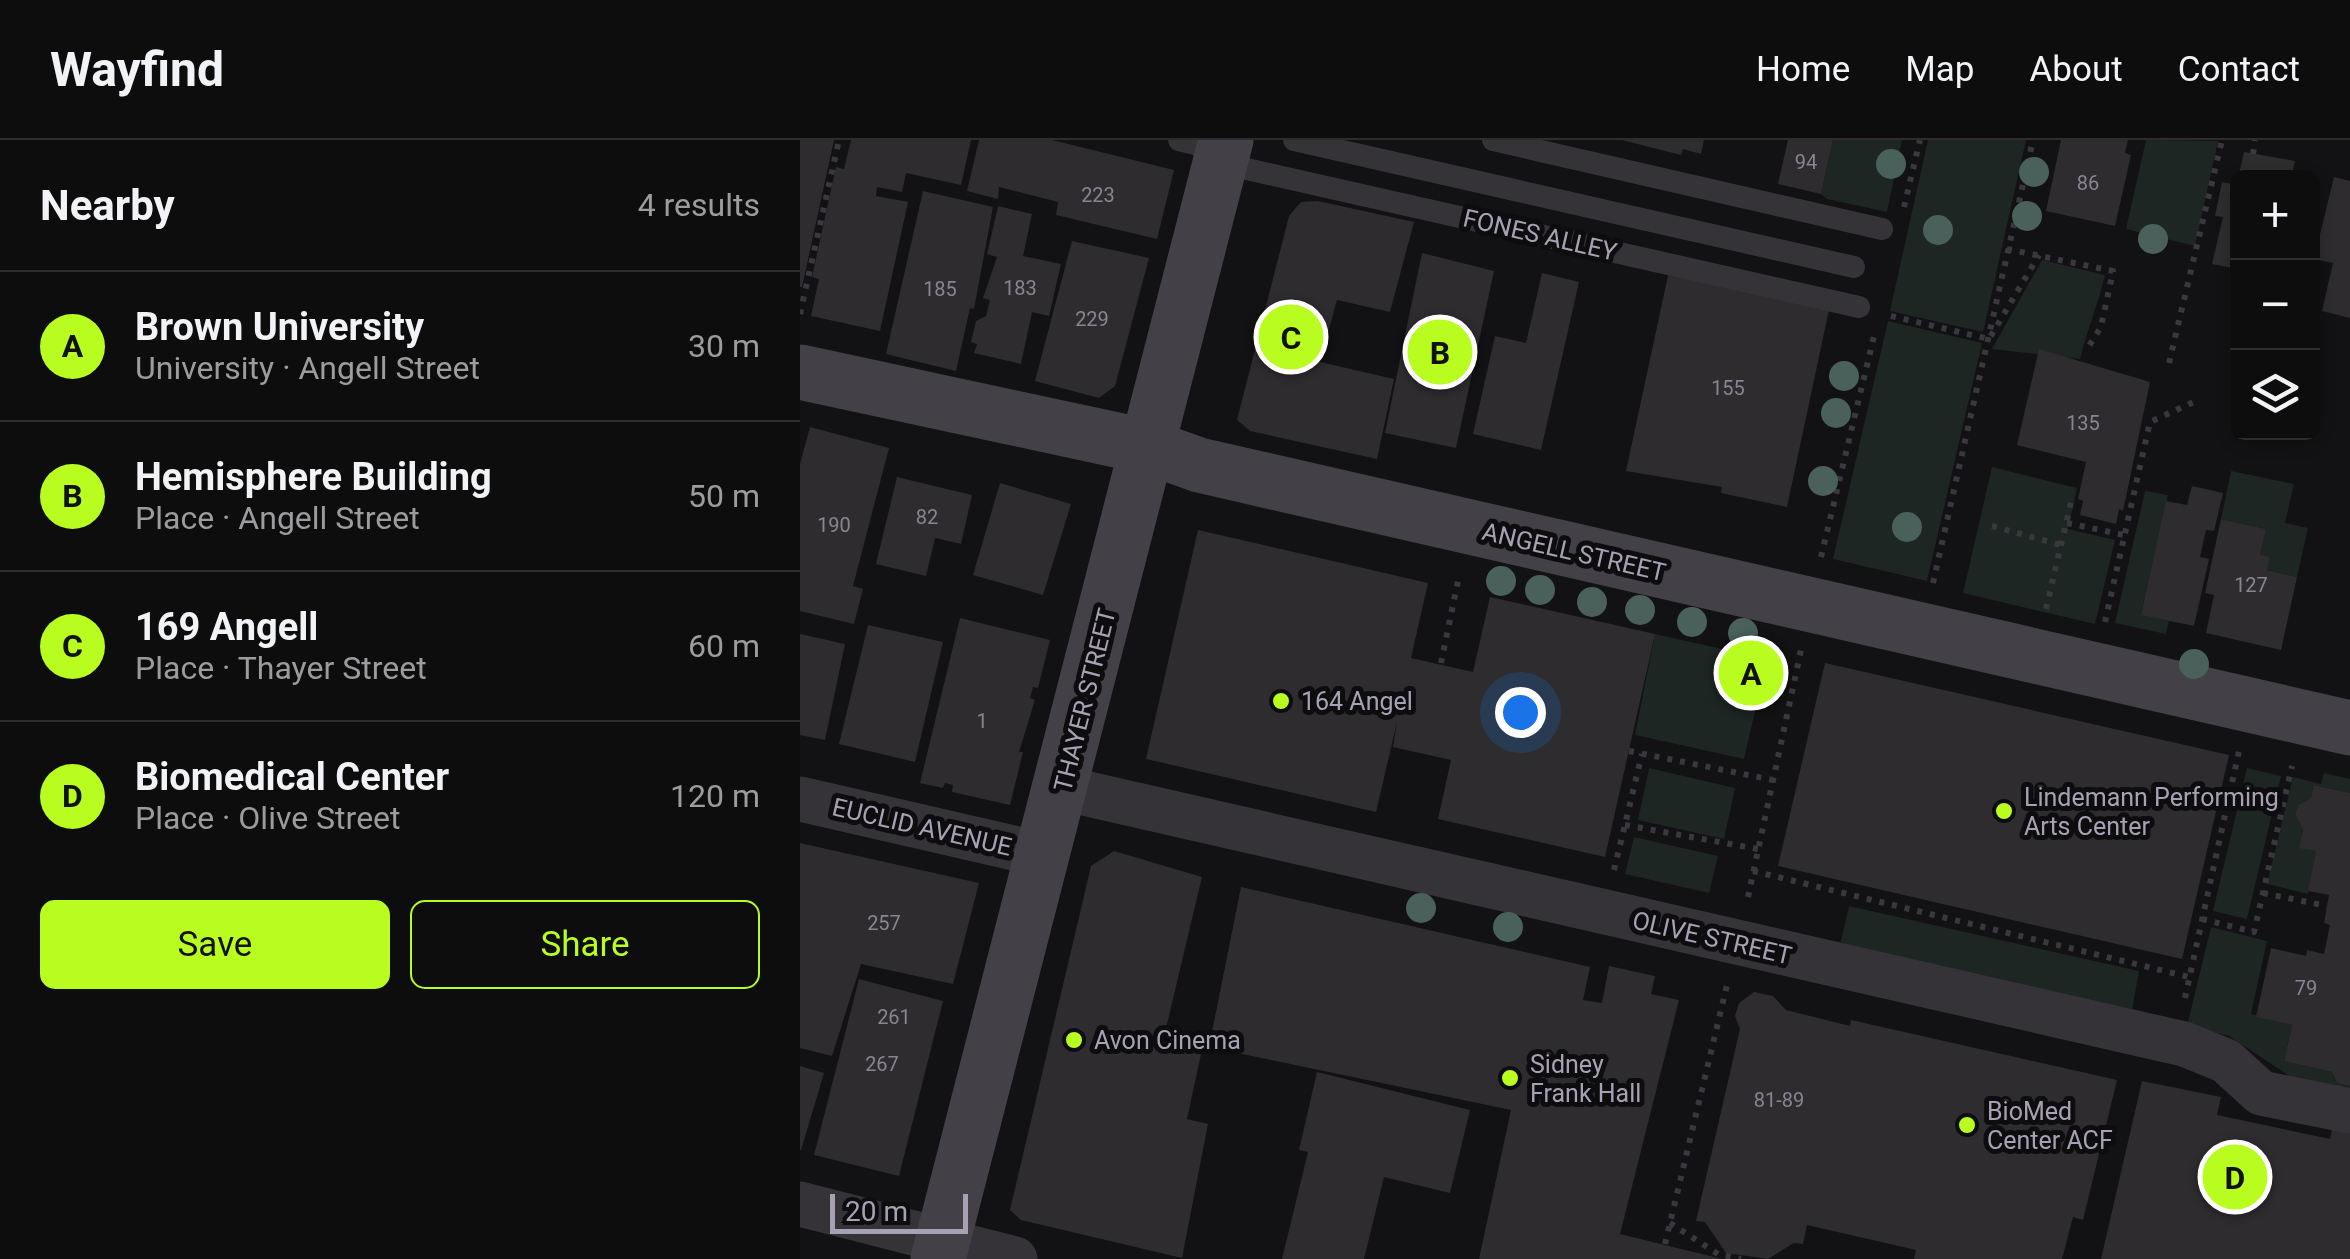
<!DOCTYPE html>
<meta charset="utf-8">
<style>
:root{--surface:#0e0d0e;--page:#171617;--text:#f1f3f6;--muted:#9b9c9e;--line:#2e2d2e;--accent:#b9fc20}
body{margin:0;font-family:Roboto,sans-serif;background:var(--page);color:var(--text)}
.controls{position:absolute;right:30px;top:30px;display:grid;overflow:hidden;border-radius:15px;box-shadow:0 5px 15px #0003}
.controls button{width:90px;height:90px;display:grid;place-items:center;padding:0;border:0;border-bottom:2px solid var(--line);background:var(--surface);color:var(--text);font:50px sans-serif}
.scale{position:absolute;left:30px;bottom:25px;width:138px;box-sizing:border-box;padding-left:10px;border:5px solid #a8a1b4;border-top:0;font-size:28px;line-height:35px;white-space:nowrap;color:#a8a1b4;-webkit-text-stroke:8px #0d0c0e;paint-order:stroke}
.you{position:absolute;left:720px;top:572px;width:35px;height:35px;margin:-25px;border:8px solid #fff;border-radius:50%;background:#1a73e8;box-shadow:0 0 0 15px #1a73e833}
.badge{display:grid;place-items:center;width:65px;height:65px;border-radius:50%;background:var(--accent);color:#111;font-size:32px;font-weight:700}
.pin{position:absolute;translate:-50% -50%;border:5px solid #fff;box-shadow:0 2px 10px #0006}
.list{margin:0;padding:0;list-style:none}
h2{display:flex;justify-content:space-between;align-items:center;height:130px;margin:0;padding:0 40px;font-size:42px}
h2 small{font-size:32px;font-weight:400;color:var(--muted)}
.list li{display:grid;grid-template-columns:65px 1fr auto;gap:30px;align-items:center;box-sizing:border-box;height:150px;padding:0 40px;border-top:2px solid var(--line)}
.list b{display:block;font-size:38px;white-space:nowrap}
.list p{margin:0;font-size:32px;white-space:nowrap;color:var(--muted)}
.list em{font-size:32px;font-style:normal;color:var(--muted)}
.actions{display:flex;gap:20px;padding:30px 40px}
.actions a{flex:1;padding:22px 0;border:2px solid var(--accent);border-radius:15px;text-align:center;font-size:35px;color:var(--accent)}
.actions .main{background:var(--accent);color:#111}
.icon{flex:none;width:55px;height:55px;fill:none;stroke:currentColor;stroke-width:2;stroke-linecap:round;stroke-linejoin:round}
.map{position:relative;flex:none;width:1550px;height:1119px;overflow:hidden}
header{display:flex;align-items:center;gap:60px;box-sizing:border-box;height:140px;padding:0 50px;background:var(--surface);border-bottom:2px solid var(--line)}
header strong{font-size:48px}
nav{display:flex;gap:55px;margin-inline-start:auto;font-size:35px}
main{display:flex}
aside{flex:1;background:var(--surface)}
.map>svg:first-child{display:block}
.green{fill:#1d2623}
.building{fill:#2e2c2f}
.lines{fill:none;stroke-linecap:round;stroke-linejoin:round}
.path{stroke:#3a383f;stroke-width:6;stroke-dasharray:5 8;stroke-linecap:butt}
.lane{stroke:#353238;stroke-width:22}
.street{stroke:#353238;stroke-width:45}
.secondary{stroke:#434048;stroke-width:55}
.tree{fill:#4a605a}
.poi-dot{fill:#b9fc20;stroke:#0d0c0e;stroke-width:4}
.labels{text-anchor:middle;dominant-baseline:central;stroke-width:10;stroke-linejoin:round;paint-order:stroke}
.number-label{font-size:20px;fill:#8a8493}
.street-label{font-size:25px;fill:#a8a1b4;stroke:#0d0c0e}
.poi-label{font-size:25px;fill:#a8a1b4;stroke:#0d0c0e;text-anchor:start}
</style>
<header>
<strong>Wayfind</strong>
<nav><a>Home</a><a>Map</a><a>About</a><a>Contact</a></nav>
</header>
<main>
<aside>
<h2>Nearby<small>4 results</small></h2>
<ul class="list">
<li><span class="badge">A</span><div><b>Brown University</b><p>University · Angell Street</p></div><em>30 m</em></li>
<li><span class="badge">B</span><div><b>Hemisphere Building</b><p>Place · Angell Street</p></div><em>50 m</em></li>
<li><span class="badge">C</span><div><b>169 Angell</b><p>Place · Thayer Street</p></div><em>60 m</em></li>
<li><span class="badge">D</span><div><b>Biomedical Center</b><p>Place · Olive Street</p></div><em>120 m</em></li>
</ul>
<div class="actions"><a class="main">Save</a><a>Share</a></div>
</aside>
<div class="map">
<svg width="1550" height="1119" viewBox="0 0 1550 1119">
<rect width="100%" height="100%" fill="#121113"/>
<g class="green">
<polygon points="1033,0 1102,0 1087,72 1027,59 1021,54"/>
<polygon points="1128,0 1226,0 1183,192 1090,171"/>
<polygon points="1346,0 1418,1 1395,106 1326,89"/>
<path d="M1242,120L1305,135C1298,165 1287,190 1280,219L1192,209Z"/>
<polygon points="1088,181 1182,203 1127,441 1033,419"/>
<polygon points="1192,327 1277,348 1268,389 1315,400 1295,484 1163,453"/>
<polygon points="1431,331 1494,344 1485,383 1508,388 1497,437 1467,430 1460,415 1466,389 1421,379"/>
<polygon points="1345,351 1368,355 1341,474 1369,481 1366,494 1315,483"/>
<polygon points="855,494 967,519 944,619 835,595"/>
<polygon points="849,628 935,648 924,699 838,680"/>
<polygon points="1447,628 1481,636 1447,779 1413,771"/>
<polygon points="1524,633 1550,639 1550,653 1515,645 1511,658 1498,665 1495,674 1503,690 1500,707 1516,711 1508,754 1467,744 1493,637 1521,644"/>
<polygon points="834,697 918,716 909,753 825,734"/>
<polygon points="1049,766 1339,831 1332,871 1040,805"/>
<polygon points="1411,787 1467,801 1451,874 1492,885 1484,921 1532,932 1537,943 1550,946 1550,951 1494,939 1429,896 1387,886"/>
</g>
<g class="building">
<polygon points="0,0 34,0 2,147 0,147"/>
<polygon points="51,0 171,0 161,45 106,33 102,52 77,47 76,56 108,62 80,191 11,176 19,139 12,137 36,27 44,29"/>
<polygon points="179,0 252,0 374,30 357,99 256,75 258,62 199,47 198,59 167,51"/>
<polygon points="822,0 904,0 901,14 883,9 881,15"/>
<polygon points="988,0 1033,0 1021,54 978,44"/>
<polygon points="1261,0 1328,0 1325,13 1331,15 1315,86 1246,71"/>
<polygon points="1444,12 1495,21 1491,38 1438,38"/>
<polygon points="1534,37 1550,41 1550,178 1522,171 1533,123 1514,119"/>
<polygon points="1422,42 1438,45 1438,129 1412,124 1423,77 1415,76"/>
<polygon points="123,51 193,67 174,169 170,168 156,231 86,214"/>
<polygon points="518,61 614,82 590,172 537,160 520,222 594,239 577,319 450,291 437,280 489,76 501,62"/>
<polygon points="198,66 232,74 223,116 261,124 249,176 232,172 221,224 174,213 177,204 171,202 176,181 186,176 190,160 183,158 197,117 187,114"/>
<polygon points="272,101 349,118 315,246 299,258 235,241"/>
<polygon points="622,113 694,131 656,308 585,293"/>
<polygon points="869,131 1030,165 987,367 921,353 922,347 826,331"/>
<polygon points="742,133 779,142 741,310 673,294 695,196 726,203"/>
<polygon points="1239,209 1350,242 1323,371 1319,369 1316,384 1280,375 1283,361 1278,359 1286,322 1217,305"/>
<polygon points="10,287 89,308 53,446 63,449 54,484 0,471 0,324"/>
<polygon points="97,337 172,355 161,404 135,398 126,436 76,424"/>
<polygon points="200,343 271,364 243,455 173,435"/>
<polygon points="1392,346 1423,353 1414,391 1406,390 1400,417 1409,419 1394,486 1341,475 1366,361 1387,365"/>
<polygon points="1421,379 1466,389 1460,415 1470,417 1467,430 1497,437 1481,510 1406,493 1414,455 1405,453"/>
<polygon points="398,390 628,443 611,518 673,532 690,457 855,494 805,717 638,679 651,620 593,607 597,582 576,672 346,619"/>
<polygon points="160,478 250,500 238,548 233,547 230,558 235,560 219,612 223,612 210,665 152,652 153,645 145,643 143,648 120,643"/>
<polygon points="68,485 143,502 115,622 39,604"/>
<polygon points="0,494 45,504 25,600 0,595"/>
<polygon points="1025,523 1429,615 1382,819 978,726"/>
<polygon points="1514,645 1550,653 1550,946 1537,943 1532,932 1484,921 1492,885 1456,877 1471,808 1506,816 1507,810 1524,814 1530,785 1524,783 1529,755 1508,751 1516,711 1499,708 1503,690 1495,674 1498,665 1511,658"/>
<polygon points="0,703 179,743 153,844 61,824 32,916 0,908"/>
<polygon points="314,711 402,737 363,901 401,914 387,979 408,984 382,1118 221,1080 210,1070 291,726"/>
<polygon points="441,747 790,827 783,860 802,863 809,826 855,836 851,854 879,860 820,1094 922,1119 679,1119 711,970 409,907"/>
<polygon points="59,839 143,861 99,1036 14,1015"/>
<polygon points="954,852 973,856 986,870 1050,886 1051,880 1317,940 1283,1080 1273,1077 1262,1119 1114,1119 1116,1110 1007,1085 1003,1104 994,1103 968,1119 926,1113 905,1082 896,1081 940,889 935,876 939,863"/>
<polygon points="0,926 24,933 1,1010 0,1010"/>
<polygon points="517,932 670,970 650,1053 584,1037 564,1119 482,1119 508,1012 499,1010"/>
<polygon points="1342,941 1421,957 1417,975 1530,999 1533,985 1550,988 1550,1119 1301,1119"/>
</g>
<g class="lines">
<g class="path">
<polyline points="1453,14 1455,0"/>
<polyline points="1104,67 1120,0"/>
<polyline points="1207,109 1313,131 1301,187 1289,206"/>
<polyline points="0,174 39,0"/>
<polyline points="1091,176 1189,199 1239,115"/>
<polyline points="1369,223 1422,0"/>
<polyline points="1267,383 1324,395"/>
<polyline points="1192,386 1261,405"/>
<polyline points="1021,417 1074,196"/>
<polyline points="1133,443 1233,0"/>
<polyline points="1246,469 1272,358"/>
<polyline points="1305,482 1350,282 1398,260"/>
<polyline points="641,523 659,436"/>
<polyline points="829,611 973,640"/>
<polyline points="825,685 958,709"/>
<polyline points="814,730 842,614"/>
<polyline points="953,731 1389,837"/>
<polyline points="1463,753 1527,766"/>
<polyline points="948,757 1001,510"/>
<polyline points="1402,779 1454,792 1492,626"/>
<polyline points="1385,858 1439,611"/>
<polyline points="870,1083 918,1114 941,1119"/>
<polyline points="865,1104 927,845"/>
</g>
<g class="lane">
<polyline points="379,0 423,11"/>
<polyline points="494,0 1054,127"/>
<polyline points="693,0 1082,89"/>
<polyline points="420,23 1059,167"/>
</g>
<g class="street">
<polyline points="262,648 1384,904 1426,921 1461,953 1550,971"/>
<polyline points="0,659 244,715"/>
<polyline points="0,1064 215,1119"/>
</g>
<g class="secondary">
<polyline points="0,232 349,307 399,325 1550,588"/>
<polyline points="138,1119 426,0"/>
</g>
</g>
<g class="tree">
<circle cx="1091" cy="24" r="15"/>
<circle cx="1234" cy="32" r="15"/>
<circle cx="1227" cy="76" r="15"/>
<circle cx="1138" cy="90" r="15"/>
<circle cx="1353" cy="99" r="15"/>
<circle cx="1044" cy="236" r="15"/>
<circle cx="1036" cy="273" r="15"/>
<circle cx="1023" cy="341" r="15"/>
<circle cx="1107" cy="387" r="15"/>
<circle cx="701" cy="441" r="15"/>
<circle cx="740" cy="450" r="15"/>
<circle cx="792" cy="462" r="15"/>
<circle cx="840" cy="470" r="15"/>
<circle cx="892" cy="482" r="15"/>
<circle cx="943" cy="493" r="15"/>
<circle cx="1394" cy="524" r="15"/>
<circle cx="621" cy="768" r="15"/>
<circle cx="708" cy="787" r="15"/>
</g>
<g class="poi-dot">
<circle cx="481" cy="561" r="10"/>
<circle cx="1204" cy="671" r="10"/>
<circle cx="274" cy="900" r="10"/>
<circle cx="710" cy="938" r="10"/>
<circle cx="1167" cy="985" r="10"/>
</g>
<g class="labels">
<g class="number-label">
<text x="1006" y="22">94</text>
<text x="1288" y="43">86</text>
<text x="298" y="55">223</text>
<text x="220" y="148">183</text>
<text x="140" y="149">185</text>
<text x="292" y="179">229</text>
<text x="928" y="248">155</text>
<text x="1283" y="283">135</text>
<text x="127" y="377">82</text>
<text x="34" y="385">190</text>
<text x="1451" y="445">127</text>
<text x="182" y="581">1</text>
<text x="84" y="783">257</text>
<text x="1506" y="848">79</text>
<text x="94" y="877">261</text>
<text x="82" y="924">267</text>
<text x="979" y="960">81-89</text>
</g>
<g class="street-label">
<text transform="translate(740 95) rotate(13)">FONES ALLEY</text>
<text transform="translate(774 412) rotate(13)">ANGELL STREET</text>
<text transform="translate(285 560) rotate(-76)">THAYER STREET</text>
<text transform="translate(122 687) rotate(13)">EUCLID AVENUE</text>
<text transform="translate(912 798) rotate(13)">OLIVE STREET</text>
</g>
<g class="poi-label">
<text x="501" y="561">164 Angel</text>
<text x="1224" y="657">Lindemann Performing<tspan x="1224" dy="29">Arts Center</tspan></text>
<text x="294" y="900">Avon Cinema</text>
<text x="730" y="924">Sidney<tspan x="730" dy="29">Frank Hall</tspan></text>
<text x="1187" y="971">BioMed<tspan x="1187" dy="29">Center ACF</tspan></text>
</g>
</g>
</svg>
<div class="controls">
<button>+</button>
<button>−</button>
<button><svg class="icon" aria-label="layers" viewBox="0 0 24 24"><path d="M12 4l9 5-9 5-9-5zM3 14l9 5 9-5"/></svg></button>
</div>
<div class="scale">20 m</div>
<div class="you"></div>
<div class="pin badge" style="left:951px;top:533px">A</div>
<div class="pin badge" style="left:640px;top:212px">B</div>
<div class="pin badge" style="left:491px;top:197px">C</div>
<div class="pin badge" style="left:1435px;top:1037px">D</div>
</div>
</main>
